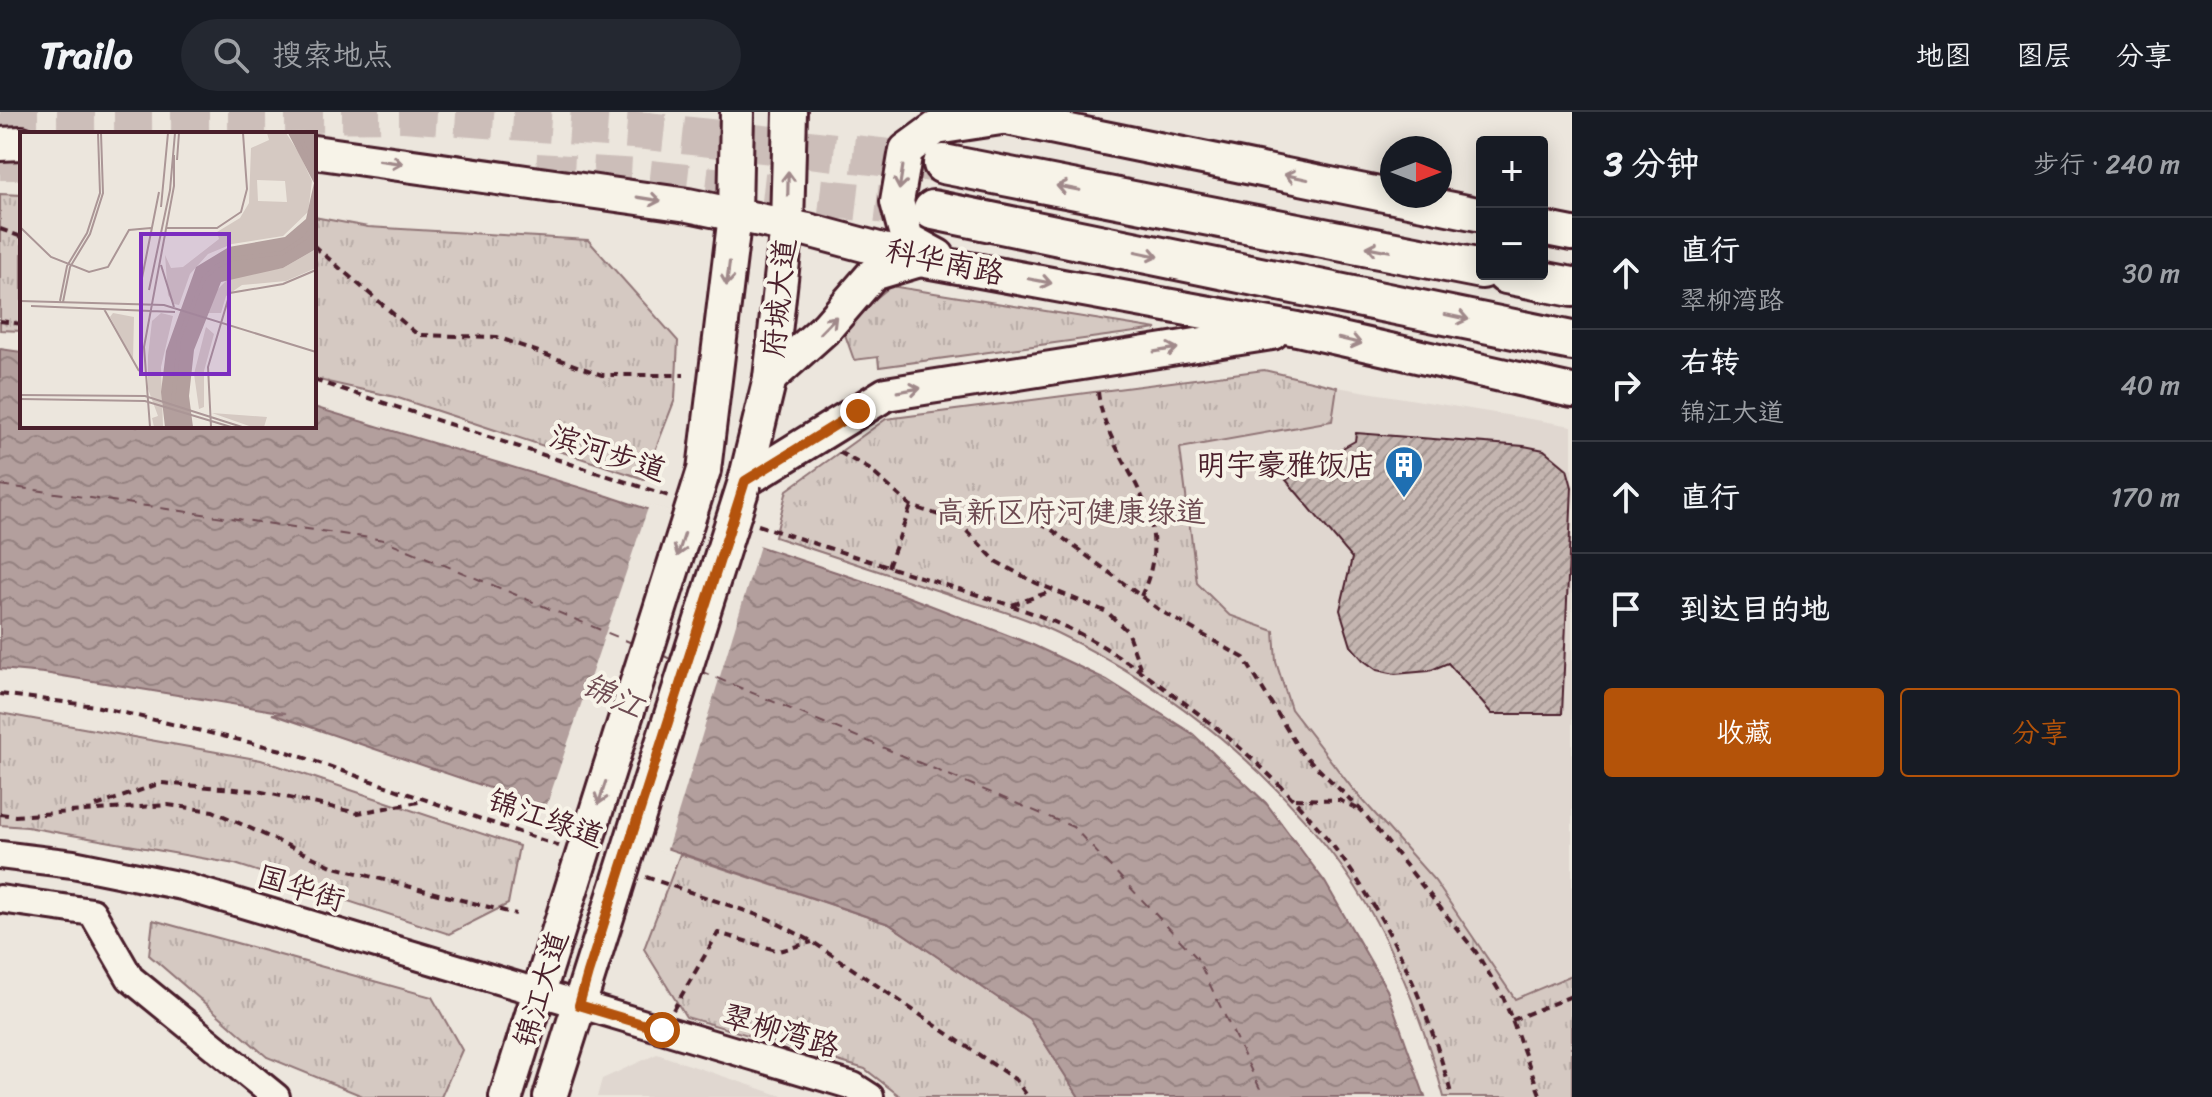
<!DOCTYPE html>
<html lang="zh">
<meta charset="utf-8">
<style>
:root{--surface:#171b24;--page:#242831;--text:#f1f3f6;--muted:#9ea1a6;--line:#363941;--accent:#b45309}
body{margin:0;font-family:Sriracha,"LXGW WenKai TC",sans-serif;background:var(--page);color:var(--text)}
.controls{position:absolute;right:24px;top:24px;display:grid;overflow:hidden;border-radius:8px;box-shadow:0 4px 20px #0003}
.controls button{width:72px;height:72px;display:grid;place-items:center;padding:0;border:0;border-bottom:2px solid var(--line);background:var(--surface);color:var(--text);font:40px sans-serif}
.compass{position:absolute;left:1380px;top:24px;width:72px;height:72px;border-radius:50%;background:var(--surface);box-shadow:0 4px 20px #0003;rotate:90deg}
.stop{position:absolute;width:24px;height:24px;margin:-18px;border:6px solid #b45309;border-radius:50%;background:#fff}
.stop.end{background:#b45309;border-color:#fff;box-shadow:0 2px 8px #0008}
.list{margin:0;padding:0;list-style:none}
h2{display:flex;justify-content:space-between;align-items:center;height:104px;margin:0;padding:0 32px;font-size:34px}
h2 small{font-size:26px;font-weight:400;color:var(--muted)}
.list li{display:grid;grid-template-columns:52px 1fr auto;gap:24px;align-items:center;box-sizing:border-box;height:112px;padding:0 32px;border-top:2px solid var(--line)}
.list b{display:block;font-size:30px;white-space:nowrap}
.list p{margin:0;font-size:26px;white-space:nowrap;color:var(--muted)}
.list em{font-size:26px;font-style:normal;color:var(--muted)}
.actions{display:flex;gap:16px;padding:24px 32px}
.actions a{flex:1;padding:18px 0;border:2px solid var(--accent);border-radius:8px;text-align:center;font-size:28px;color:var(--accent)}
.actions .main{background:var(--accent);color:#fff}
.icon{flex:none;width:44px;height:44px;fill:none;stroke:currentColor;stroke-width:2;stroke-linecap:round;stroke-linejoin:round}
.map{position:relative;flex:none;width:1572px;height:985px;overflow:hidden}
header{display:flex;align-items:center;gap:48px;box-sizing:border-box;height:112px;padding:0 40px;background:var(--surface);border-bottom:2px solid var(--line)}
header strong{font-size:38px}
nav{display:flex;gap:44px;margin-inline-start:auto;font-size:28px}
.search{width:560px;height:72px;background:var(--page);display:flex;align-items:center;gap:20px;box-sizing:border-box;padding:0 28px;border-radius:44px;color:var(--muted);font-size:30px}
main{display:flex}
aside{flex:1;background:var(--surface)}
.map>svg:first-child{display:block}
.built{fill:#e0d7d0}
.park{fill:url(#park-tufts);stroke:#907476;stroke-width:2}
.water{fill:url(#water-waves);stroke:#896c6f;stroke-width:2}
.pier{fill:#ece6dd}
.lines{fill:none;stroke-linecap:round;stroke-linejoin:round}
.ferry{stroke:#6f4c53;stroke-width:2;stroke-dasharray:10 8;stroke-linecap:butt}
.building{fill:url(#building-hatch);stroke:#4a1f2b;stroke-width:2}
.highway-tunnel{stroke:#ccbeb9;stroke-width:38;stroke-dasharray:38 19;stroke-linecap:butt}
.minor-casing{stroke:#4a1f2b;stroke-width:32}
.major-casing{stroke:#4a1f2b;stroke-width:38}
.highway-casing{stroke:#4a1f2b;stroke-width:44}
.path{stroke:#4a1f2b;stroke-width:4;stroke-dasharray:8 6;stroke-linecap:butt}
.minor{stroke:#f7f3e8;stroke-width:26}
.major{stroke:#f7f3e8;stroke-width:32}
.highway{stroke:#f7f3e8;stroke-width:38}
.major-bridge-casing{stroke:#4a1f2b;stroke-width:38;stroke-linecap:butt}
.major-bridge{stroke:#f7f3e8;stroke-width:32}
.oneway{stroke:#a0898a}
.route{stroke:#b45309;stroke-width:10}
.labels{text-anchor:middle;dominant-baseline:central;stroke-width:8;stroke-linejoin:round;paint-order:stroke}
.street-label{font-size:30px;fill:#4a1f2b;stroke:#f7f3e8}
.poi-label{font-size:30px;fill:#4a1f2b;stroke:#f7f3e8;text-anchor:end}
.park-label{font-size:30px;fill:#6d4a51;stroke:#f7f3e8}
.water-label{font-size:32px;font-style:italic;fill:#6f4c53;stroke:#f7f3e8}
.inset-river{fill:none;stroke:#b39f9d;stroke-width:4}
.inset-road{fill:none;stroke:#ab9696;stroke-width:2}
.view{fill:#7b2cbf;fill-opacity:0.15;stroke:#7b2cbf;stroke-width:4}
.inset-edge{fill:none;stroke:#4a1f2b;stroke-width:4}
</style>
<header>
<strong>Trailo</strong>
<div class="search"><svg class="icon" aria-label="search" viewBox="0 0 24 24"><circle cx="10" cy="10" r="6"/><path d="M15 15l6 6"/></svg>搜索地点</div>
<nav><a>地图</a><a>图层</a><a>分享</a></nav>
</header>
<main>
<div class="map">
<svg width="1572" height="985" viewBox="0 0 1572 985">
<defs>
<pattern id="park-tufts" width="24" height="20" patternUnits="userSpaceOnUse" patternTransform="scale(2)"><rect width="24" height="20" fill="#d5c9c2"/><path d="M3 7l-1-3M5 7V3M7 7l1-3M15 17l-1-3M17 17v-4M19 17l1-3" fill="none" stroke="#b8aca7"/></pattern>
<pattern id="water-waves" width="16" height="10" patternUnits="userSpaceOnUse" patternTransform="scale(2)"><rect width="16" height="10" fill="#b39f9d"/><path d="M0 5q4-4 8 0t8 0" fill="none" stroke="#948180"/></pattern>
<pattern id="building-hatch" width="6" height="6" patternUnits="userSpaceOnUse" patternTransform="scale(2)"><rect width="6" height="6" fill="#c4b5b0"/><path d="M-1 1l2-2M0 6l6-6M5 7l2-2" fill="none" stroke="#a1938f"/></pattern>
</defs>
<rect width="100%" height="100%" fill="#ece6dd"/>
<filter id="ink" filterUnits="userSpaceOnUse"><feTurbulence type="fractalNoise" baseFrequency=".0125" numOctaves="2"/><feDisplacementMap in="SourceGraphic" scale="16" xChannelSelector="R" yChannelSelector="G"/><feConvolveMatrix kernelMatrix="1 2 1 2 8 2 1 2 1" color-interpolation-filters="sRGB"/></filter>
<g filter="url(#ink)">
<g class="built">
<polygon points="1337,275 1572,314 1572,863 1515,887 1435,769 1352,676 1291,597 1276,550 1274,519 1229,503 1197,471 1179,336 1332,309"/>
<polygon points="657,942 785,985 597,985 602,967"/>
</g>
<g class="park">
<polygon points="0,82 22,83 22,219 0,218"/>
<polygon points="314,105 368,115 588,128 678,229 675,287 644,367 395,285 314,267"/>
<polygon points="891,174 1157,217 879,255 878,245 854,248 842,214"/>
<path d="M1264,258L1337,275L1332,309L1180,336L1197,471L1229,503L1274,519L1276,550L1291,597L1352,676L1435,769L1515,887L1572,863V985H1444C1422,906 1392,825 1344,758C1267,650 1156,564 1035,511C1007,499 977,492 948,482C891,463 833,444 775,425L787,378L886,307Z"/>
<polygon points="0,601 261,648 519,734 508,792 449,822 235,752 27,715 0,713"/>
<polygon points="680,742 889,812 1030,907 1079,985 901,985 865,957 686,905 644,837"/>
<polygon points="153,808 432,885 462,938 441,985 365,985 267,945 149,843"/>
</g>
<polygon class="water" points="0,237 22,240 22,314 314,314 314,295 608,384 896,480 1033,533 1107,568 1193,622 1266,691 1325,770 1387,878 1425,985 1079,985 1029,907 889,812 272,602 286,601 44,561 0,557"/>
<polygon class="pier" points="649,393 761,430 666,741 545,698"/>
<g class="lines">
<g class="ferry">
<polyline points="0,373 384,428 632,531"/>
<polyline points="660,542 672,548"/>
<polyline points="700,559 1073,715 1197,846 1264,985"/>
</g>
</g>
<polygon class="building" points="1356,321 1524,334 1544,338 1567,357 1572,375 1562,602 1492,602 1448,551 1429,559 1395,562 1377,558 1363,548 1351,534 1340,498 1352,446 1286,368 1355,329"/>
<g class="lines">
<g class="highway-tunnel">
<polyline points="0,4 404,1 647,19 943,52"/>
<polyline points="0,49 22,49"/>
<polyline points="536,60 641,66 933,98"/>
</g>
<defs>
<g id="minor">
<polyline points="0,743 73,752 182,774 853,974 870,985"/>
<polyline points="0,787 92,800 130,866 276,985"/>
</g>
<g id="major">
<polyline points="977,0 1482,103"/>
<polyline points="0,32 22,31"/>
<polyline points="314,40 688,93 808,118 920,148 1297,217 1572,279"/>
<polyline points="1542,116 1572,122"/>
<polyline points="938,144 907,127 897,90 906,38 936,16 1001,6"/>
<polyline points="770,266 827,215 873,162 920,148"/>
<polyline points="704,358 735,103 737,0"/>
<polyline points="745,369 886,282 1272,221"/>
<polyline points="745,369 770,266 787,113 790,0"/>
<polyline points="506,985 574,769"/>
<polyline points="550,985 615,780"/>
</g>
<g id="highway">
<polyline points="943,52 1482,157"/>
<polyline points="933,98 1572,229"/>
<polyline points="1506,162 1572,175"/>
</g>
</defs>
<use href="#minor" class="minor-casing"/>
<use href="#major" class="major-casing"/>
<use href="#highway" class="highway-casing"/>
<g class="path">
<polyline points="0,117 22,125"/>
<polyline points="314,134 418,223 497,225 602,263 684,263"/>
<polyline points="0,209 22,212"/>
<polyline points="314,268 669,384"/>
<path d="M1098,280C1106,353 1183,397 1141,484"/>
<polyline points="839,340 869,357 911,394 957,409 1006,402 1027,404 1048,415 1161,499 1244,546 1300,639 1362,699 1476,840 1504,887 1541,985"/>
<polyline points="957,409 997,450 1036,471 1107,500 1127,519 1141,558"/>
<path d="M758,413C819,433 881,453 943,472C983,485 1025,496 1063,514C1103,531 1136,556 1171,581C1321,690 1404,806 1452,985"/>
<polyline points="888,455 911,394"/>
<polyline points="1012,493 1052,479"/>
<polyline points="0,582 95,594 282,638 559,734"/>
<polyline points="1295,687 1339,688 1360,698"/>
<polyline points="96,694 161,671 258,679 358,701 424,689"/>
<polyline points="0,702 15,704 168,693 213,699 334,755 516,802"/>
<polyline points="646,765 769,807 813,830 1016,968 1028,985"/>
<polyline points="673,898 718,821 779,839 812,830"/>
<polyline points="1512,908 1572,884"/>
</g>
<use href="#minor" class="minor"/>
<use href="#major" class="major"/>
<use href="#highway" class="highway"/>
<defs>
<g id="major-bridge">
<polyline points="574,769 704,358"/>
<polyline points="615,780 745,369"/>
</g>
</defs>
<use href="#major-bridge" class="major-bridge-casing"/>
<use href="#major-bridge" class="major-bridge"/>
</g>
<defs><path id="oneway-shaft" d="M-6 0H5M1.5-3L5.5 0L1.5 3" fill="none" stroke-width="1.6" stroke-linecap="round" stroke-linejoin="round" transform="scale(2)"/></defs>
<g class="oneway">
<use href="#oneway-shaft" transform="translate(391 50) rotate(8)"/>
<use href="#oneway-shaft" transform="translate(1296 65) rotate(-168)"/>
<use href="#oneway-shaft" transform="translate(901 66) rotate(99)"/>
<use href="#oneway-shaft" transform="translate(788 71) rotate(-89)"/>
<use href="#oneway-shaft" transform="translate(1068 76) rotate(-169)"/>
<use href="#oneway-shaft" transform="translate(649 87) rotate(9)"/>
<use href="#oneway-shaft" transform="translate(1378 137) rotate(-169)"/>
<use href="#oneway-shaft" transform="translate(1147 142) rotate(12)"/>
<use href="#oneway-shaft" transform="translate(728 162) rotate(97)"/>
<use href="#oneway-shaft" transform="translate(1040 169) rotate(11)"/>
<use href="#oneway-shaft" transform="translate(1457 205) rotate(12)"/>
<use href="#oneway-shaft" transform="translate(828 213) rotate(-46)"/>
<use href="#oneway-shaft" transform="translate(1350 229) rotate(13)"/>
<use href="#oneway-shaft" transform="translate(1166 238) rotate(-9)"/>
<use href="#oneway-shaft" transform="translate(909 278) rotate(-9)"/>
<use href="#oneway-shaft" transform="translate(681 433) rotate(108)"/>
<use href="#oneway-shaft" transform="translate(602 681) rotate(108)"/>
</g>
</g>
<g class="lines" filter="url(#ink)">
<polyline class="route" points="662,918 579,893 588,861 745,369 858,299"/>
</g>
<defs>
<symbol id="building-pin" viewBox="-11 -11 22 30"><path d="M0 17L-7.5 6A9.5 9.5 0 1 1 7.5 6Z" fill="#1f6fb2" stroke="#f7f3e8"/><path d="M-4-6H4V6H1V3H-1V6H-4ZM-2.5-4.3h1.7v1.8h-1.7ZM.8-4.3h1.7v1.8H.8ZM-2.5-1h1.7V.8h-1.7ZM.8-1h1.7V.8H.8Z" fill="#fff"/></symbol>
</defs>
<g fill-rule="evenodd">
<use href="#building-pin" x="1382" y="331" width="44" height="60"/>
</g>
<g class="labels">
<g class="street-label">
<text transform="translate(945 150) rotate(12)">科华南路</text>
<text transform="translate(779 186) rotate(-84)">府城大道</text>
<text transform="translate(608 341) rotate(18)">滨河步道</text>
<text transform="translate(546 706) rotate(19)">锦江绿道</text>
<text transform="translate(301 776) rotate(17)">国华街</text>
<text transform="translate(541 877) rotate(-73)">锦江大道</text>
<text transform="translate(781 919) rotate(16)">翠柳湾路</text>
</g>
<g class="poi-label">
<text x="1376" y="353">明宇豪雅饭店</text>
</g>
<g class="park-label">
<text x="1071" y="400">高新区府河健康绿道</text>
</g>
<g class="water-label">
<text transform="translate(613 584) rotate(25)">锦江</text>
</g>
</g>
<g transform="translate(20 20)">
<rect width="296" height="296" fill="#ece6dd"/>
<path d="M247,1H266L279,21L292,49L288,80L263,104L212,112L188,122L170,142L159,173L154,172L148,163L145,123L151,136L163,135L199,107L197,100L220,86L229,71L231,16L249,8ZM237,48L265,49L267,70L238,69ZM296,117V136L266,149L222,153L206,164L201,181H187L193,162L211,144L263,136ZM93,181L114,185L113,228L90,185ZM141,181L153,184L141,235L143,295H134L132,286L138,284L128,257V224L132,189ZM186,195L194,202L184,239V275L179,277L174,242ZM192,281L247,285L244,295H232Z" fill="#d5c9c2" fill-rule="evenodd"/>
<path d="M268,1H296V117L263,136L201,150L174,218L169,264L173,295H145L141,260L146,219L176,135L209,115L265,105L286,87L294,51Z" fill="#b39f9d"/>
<path class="inset-river" d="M277,1L296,36M171,178L184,146L196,135L212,127L262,121L286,105L296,89M153,272L159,207L168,184"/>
<path class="inset-road" d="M157,28L159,1M141,75L148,1M0,95L31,125L69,140L88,135L109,98L131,96M147,96H197L221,80L227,57L223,1M141,133L154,175M129,158L150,58L155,1M0,169L144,173L296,220M40,169L47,134L67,101L80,61L78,1M43,170L50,135L70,102L83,61L81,1M11,174L155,180M84,177L119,239M120,243V156L139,60M0,263L125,264L222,295M0,267L125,269L211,295M130,295L124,215L154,54V23M191,295L188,235L210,161L263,152L296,138"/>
<path class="view" d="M121,102H209V242H121Z"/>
<rect width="296" height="296" class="inset-edge"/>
</g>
</svg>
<div class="controls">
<button>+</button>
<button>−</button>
</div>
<svg class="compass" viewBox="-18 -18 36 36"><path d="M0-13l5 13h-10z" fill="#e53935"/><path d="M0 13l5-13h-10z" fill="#9ea1a6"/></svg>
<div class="stop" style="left:662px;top:918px"></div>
<div class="stop end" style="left:858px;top:299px"></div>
</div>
<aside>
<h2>3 分钟<small>步行 · 240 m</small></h2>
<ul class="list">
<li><svg class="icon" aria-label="ahead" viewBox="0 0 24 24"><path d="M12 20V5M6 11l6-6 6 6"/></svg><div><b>直行</b><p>翠柳湾路</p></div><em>30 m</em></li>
<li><svg class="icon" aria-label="right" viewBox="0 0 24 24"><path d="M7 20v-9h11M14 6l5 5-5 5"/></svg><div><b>右转</b><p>锦江大道</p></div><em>40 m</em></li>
<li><svg class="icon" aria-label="ahead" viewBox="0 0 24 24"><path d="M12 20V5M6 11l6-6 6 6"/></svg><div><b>直行</b></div><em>170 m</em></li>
<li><svg class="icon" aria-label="arrive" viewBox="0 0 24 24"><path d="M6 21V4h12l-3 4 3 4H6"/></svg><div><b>到达目的地</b></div></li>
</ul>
<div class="actions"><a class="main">收藏</a><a>分享</a></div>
</aside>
</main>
